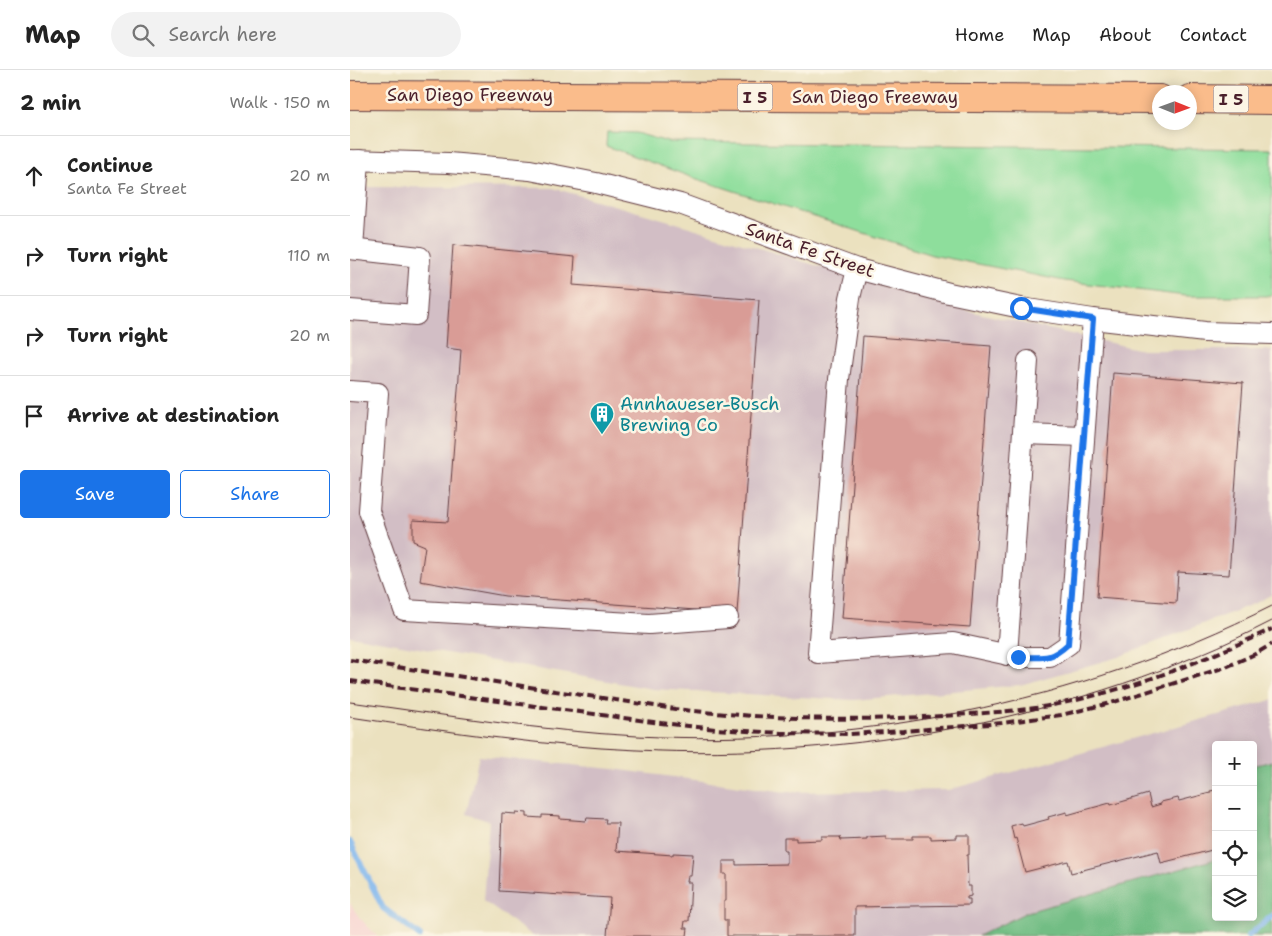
<!DOCTYPE html>
<meta charset="utf-8">
<style>
:root{--surface:#fff;--page:#f2f2f2;--text:#222;--muted:#767676;--line:#e0e0e0;--accent:#1a73e8}
body{margin:0;font-family:"Shantell Sans",sans-serif;background:var(--page);color:var(--text)}
.controls{position:absolute;right:15px;bottom:15px;display:grid;overflow:hidden;border-radius:5px;box-shadow:0 2px 12px #0003}
.controls button{width:45px;height:45px;display:grid;place-items:center;padding:0;border:0;border-bottom:1px solid var(--line);background:var(--surface);color:var(--text);font:25px sans-serif}
.compass{position:absolute;left:802px;top:15px;width:45px;height:45px;border-radius:50%;background:var(--surface);box-shadow:0 2px 12px #0003;rotate:91deg}
.stop{position:absolute;width:15px;height:15px;margin:-11px;border:4px solid #1a73e8;border-radius:50%;background:#fff}
.stop.end{background:#1a73e8;border-color:#fff;box-shadow:0 1px 5px #0008}
.list{margin:0;padding:0;list-style:none}
h2{display:flex;justify-content:space-between;align-items:center;height:65px;margin:0;padding:0 20px;font-size:21px}
h2 small{font-size:16px;font-weight:400;color:var(--muted)}
.list li{display:grid;grid-template-columns:32px 1fr auto;gap:15px;align-items:center;box-sizing:border-box;height:80px;padding:0 20px;border-top:1px solid var(--line)}
.list b{display:block;font-size:19px;white-space:nowrap}
.list p{margin:0;font-size:16px;white-space:nowrap;color:var(--muted)}
.list em{font-size:16px;font-style:normal;color:var(--muted)}
.actions{display:flex;gap:10px;padding:15px 20px}
.actions a{flex:1;padding:11px 0;border:1px solid var(--accent);border-radius:5px;text-align:center;font-size:18px;color:var(--accent)}
.actions .main{background:var(--accent);color:#fff}
.icon{flex:none;width:28px;height:28px;fill:none;stroke:currentColor;stroke-width:2;stroke-linecap:round;stroke-linejoin:round}
.map{position:relative;flex:none;width:922px;height:866px;overflow:hidden}
header{display:flex;align-items:center;gap:30px;box-sizing:border-box;height:70px;padding:0 25px;background:var(--surface);border-bottom:1px solid var(--line)}
header strong{font-size:24px}
nav{display:flex;gap:28px;margin-inline-start:auto;font-size:18px}
.search{width:350px;height:45px;background:var(--page);display:flex;align-items:center;gap:12px;box-sizing:border-box;padding:0 18px;border-radius:28px;color:var(--muted);font-size:19px}
main{display:flex}
aside{flex:1;background:var(--surface)}
.map>svg:first-child{display:block}
.built{fill:#f7d0cf}
.industrial{fill:#d2bec5}
.green{fill:#8ede9c;stroke:#6c7e64}
.forest{fill:#72bd84;stroke:#5e6e58}
.lines{fill:none;stroke-linecap:round;stroke-linejoin:round}
.stream{stroke:#7eb6ee;stroke-width:6}
.building{fill:#d99c96}
.minor-casing{stroke:#623c41;stroke-width:22}
.highway-casing{stroke:#623c41;stroke-width:30}
.minor{stroke:#fff;stroke-width:20}
.highway{stroke:#fabc8b;stroke-width:28}
.tram{stroke:#4a1f2b;stroke-width:1}
.rail{stroke:#4a1f2b;stroke-width:4;stroke-dasharray:8 4;stroke-linecap:butt}
.route{stroke:#1a73e8;stroke-width:6}
.labels{text-anchor:middle;dominant-baseline:central;stroke-width:5;stroke-linejoin:round;paint-order:stroke}
.shield{fill:#fcf5e5;stroke:#7f5f63;stroke-width:1}
.shield-label{font-size:16px;font-weight:bold;fill:#4a1f2b}
.street-label{font-size:18px;fill:#4a1f2b;stroke:#fcf5e5}
.culture-label{font-size:18px;fill:#0d838f;stroke:#fcf5e5;text-anchor:start}
</style>
<header>
<strong>Map</strong>
<div class="search"><svg class="icon" aria-label="search" viewBox="0 0 24 24"><circle cx="10" cy="10" r="6"/><path d="M15 15l6 6"/></svg>Search here</div>
<nav><a>Home</a><a>Map</a><a>About</a><a>Contact</a></nav>
</header>
<main>
<aside>
<h2>2 min<small>Walk · 150 m</small></h2>
<ul class="list">
<li><svg class="icon" aria-label="ahead" viewBox="0 0 24 24"><path d="M12 20V5M6 11l6-6 6 6"/></svg><div><b>Continue</b><p>Santa Fe Street</p></div><em>20 m</em></li>
<li><svg class="icon" aria-label="right" viewBox="0 0 24 24"><path d="M7 20v-9h11M14 6l5 5-5 5"/></svg><div><b>Turn right</b></div><em>110 m</em></li>
<li><svg class="icon" aria-label="right" viewBox="0 0 24 24"><path d="M7 20v-9h11M14 6l5 5-5 5"/></svg><div><b>Turn right</b></div><em>20 m</em></li>
<li><svg class="icon" aria-label="arrive" viewBox="0 0 24 24"><path d="M6 21V4h12l-3 4 3 4H6"/></svg><div><b>Arrive at destination</b></div></li>
</ul>
<div class="actions"><a class="main">Save</a><a>Share</a></div>
</aside>
<div class="map">
<svg width="922" height="866" viewBox="0 0 922 866">
<rect width="100%" height="100%" fill="#fcf5e5"/>
<filter id="ink" filterUnits="userSpaceOnUse"><feTurbulence type="fractalNoise" baseFrequency=".02" numOctaves="2"/><feDisplacementMap in="SourceGraphic" scale="10" xChannelSelector="R" yChannelSelector="G"/><feConvolveMatrix kernelMatrix="1 2 1 2 8 2 1 2 1" color-interpolation-filters="sRGB"/></filter>
<filter id="wash" filterUnits="userSpaceOnUse"><feTurbulence type="fractalNoise" baseFrequency=".0096" numOctaves="4" result="noise"/><feDisplacementMap in="SourceGraphic" scale="20" xChannelSelector="R" yChannelSelector="G"/><feGaussianBlur stdDeviation="1.12" result="paint"/><feColorMatrix in="noise" values="0 0 0 0 0 0 0 0 0 0 0 0 0 0 0 0 0 1.4 0 .05"/><feComposite in="paint" operator="in"/></filter>
<g filter="url(#wash)">
<rect width="100%" height="100%" fill="#ebe1bf"/>
<polygon class="built" points="0,833 9,847 27,866 0,866"/>
<g class="industrial">
<polygon points="0,117 203,118 323,152 606,238 792,280 922,280 922,524 908,532 768,587 670,615 504,630 303,619 0,566"/>
<polygon points="922,630 922,691 903,696 903,675 866,675 866,789 677,842 628,866 183,866 133,831 139,751 116,744 129,686 263,699 436,722 598,720"/>
</g>
<polygon class="green" points="257,62 286,63 318,72 922,79 922,226 836,226 715,211 582,185 341,107 256,76"/>
<polygon class="forest" points="922,691 922,866 628,866 677,842 866,789 866,847 903,847 903,696"/>
<g class="lines">
<g class="stream">
<polyline points="0,772 33,838 70,866"/>
<polyline points="898,866 922,846"/>
</g>
</g>
<g id="blocks">
<g class="building">
<polygon points="103,175 225,187 223,215 409,230 387,543 155,526 70,511 75,476 63,471 63,450 98,452 111,280 96,278"/>
<polygon points="513,266 641,276 620,557 492,548"/>
<polygon points="763,303 893,313 879,505 828,502 826,533 747,527"/>
<polygon points="866,720 866,779 811,793 808,781 721,803 718,791 675,802 666,768 664,769 661,756 672,753 673,756 699,749 698,747 717,742 717,745 760,733 761,735 798,724 801,737 811,734 811,732 828,728 829,731 860,723 860,721"/>
<polygon points="166,742 177,743 177,747 192,748 192,745 210,746 210,749 236,751 237,748 256,749 255,753 268,753 266,781 323,785 323,783 343,784 341,806 338,806 337,812 341,812 339,851 335,851 334,858 338,858 337,866 257,866 260,828 149,821 152,743 166,744"/>
<polygon points="607,765 619,765 619,785 617,785 618,816 621,816 621,826 617,827 617,829 620,829 620,835 505,837 505,866 377,866 377,850 374,850 374,831 376,831 376,804 373,804 373,791 386,791 386,795 437,794 437,781 434,781 434,768 446,768 446,771 472,770 472,767 490,767 491,770 517,769 517,767 536,766 536,769 563,769 563,766 581,766 581,769 607,768"/>
</g>
</g>
</g>
<g filter="url(#ink)">
<use href="#blocks" fill-opacity="0" stroke="#623c41" stroke-width="1"/>
<g class="lines">
<defs>
<g id="minor">
<polyline points="0,90 98,93 180,100 246,113 330,134 507,199 599,223 671,238 743,249 855,262 922,264"/>
<polyline points="0,179 70,187 66,245 0,240"/>
<polyline points="3,179 9,90"/>
<polyline points="507,199 500,228 489,309 468,583 603,573 668,587 700,587 719,574 743,249"/>
<polyline points="0,321 28,323 19,441 54,540 299,554 378,548"/>
<polyline points="673,364 734,366"/>
<polyline points="657,585 678,291"/>
</g>
<g id="highway">
<polyline points="0,25 810,29"/>
<polyline points="840,29 922,30"/>
</g>
</defs>
<use href="#minor" class="minor-casing"/>
<use href="#highway" class="highway-casing"/>
<use href="#minor" class="minor"/>
<use href="#highway" class="highway"/>
<g class="tram">
<path d="M0,632C96,645 191,661 287,666C506,677 727,634 922,536"/>
<path d="M0,647C95,661 191,676 287,680C498,691 734,648 922,551"/>
</g>
<g class="rail">
<path d="M0,590L325,639C423,650 521,652 619,644C650,642 682,640 713,633C785,618 855,590 922,559"/>
<polyline points="0,611 311,653 366,659 431,663 499,664 554,661 652,653 711,645 761,633 876,597 905,584 922,574"/>
</g>
</g>
</g>
<g class="lines" filter="url(#ink)">
<path class="route" d="M668,587C692,587 700,591 718,574L743,249L671,238"/>
</g>
<defs>
<symbol id="building-pin" viewBox="-11 -11 22 30"><path d="M0 17L-7.5 6A9.5 9.5 0 1 1 7.5 6Z" fill="#0f9aa8" stroke="#fcf5e5"/><path d="M-4-6H4V6H1V3H-1V6H-4ZM-2.5-4.3h1.7v1.8h-1.7ZM.8-4.3h1.7v1.8H.8ZM-2.5-1h1.7V.8h-1.7ZM.8-1h1.7V.8H.8Z" fill="#fff"/></symbol>
</defs>
<g fill-rule="evenodd">
<use href="#building-pin" x="238" y="330" width="28" height="38"/>
</g>
<g class="labels">
<g class="shield">
<rect x="387.5" y="13.5" width="35" height="27" rx="4"/>
<rect x="863.5" y="15.5" width="35" height="27" rx="4"/>
</g>
<g class="shield-label">
<text x="405" y="27">I 5</text>
<text x="881" y="29">I 5</text>
</g>
<g class="street-label">
<text x="120" y="25">San Diego Freeway</text>
<text x="525" y="27">San Diego Freeway</text>
<text transform="translate(460 180) rotate(19)">Santa Fe Street</text>
</g>
<g class="culture-label">
<text x="270" y="334">Annhaueser-Busch<tspan x="270" dy="21">Brewing Co</tspan></text>
</g>
</g>
</svg>
<div class="controls">
<button>+</button>
<button>−</button>
<button><svg class="icon" aria-label="locate" viewBox="0 0 24 24"><circle cx="12" cy="12" r="6"/><path d="M12 2v4M12 18v4M2 12h4M18 12h4"/></svg></button>
<button><svg class="icon" aria-label="layers" viewBox="0 0 24 24"><path d="M12 4l9 5-9 5-9-5zM3 14l9 5 9-5"/></svg></button>
</div>
<svg class="compass" viewBox="-18 -18 36 36"><path d="M0-13l5 13h-10z" fill="#e53935"/><path d="M0 13l5-13h-10z" fill="#767676"/></svg>
<div class="stop" style="left:671px;top:238px"></div>
<div class="stop end" style="left:668px;top:587px"></div>
</div>
</main>
